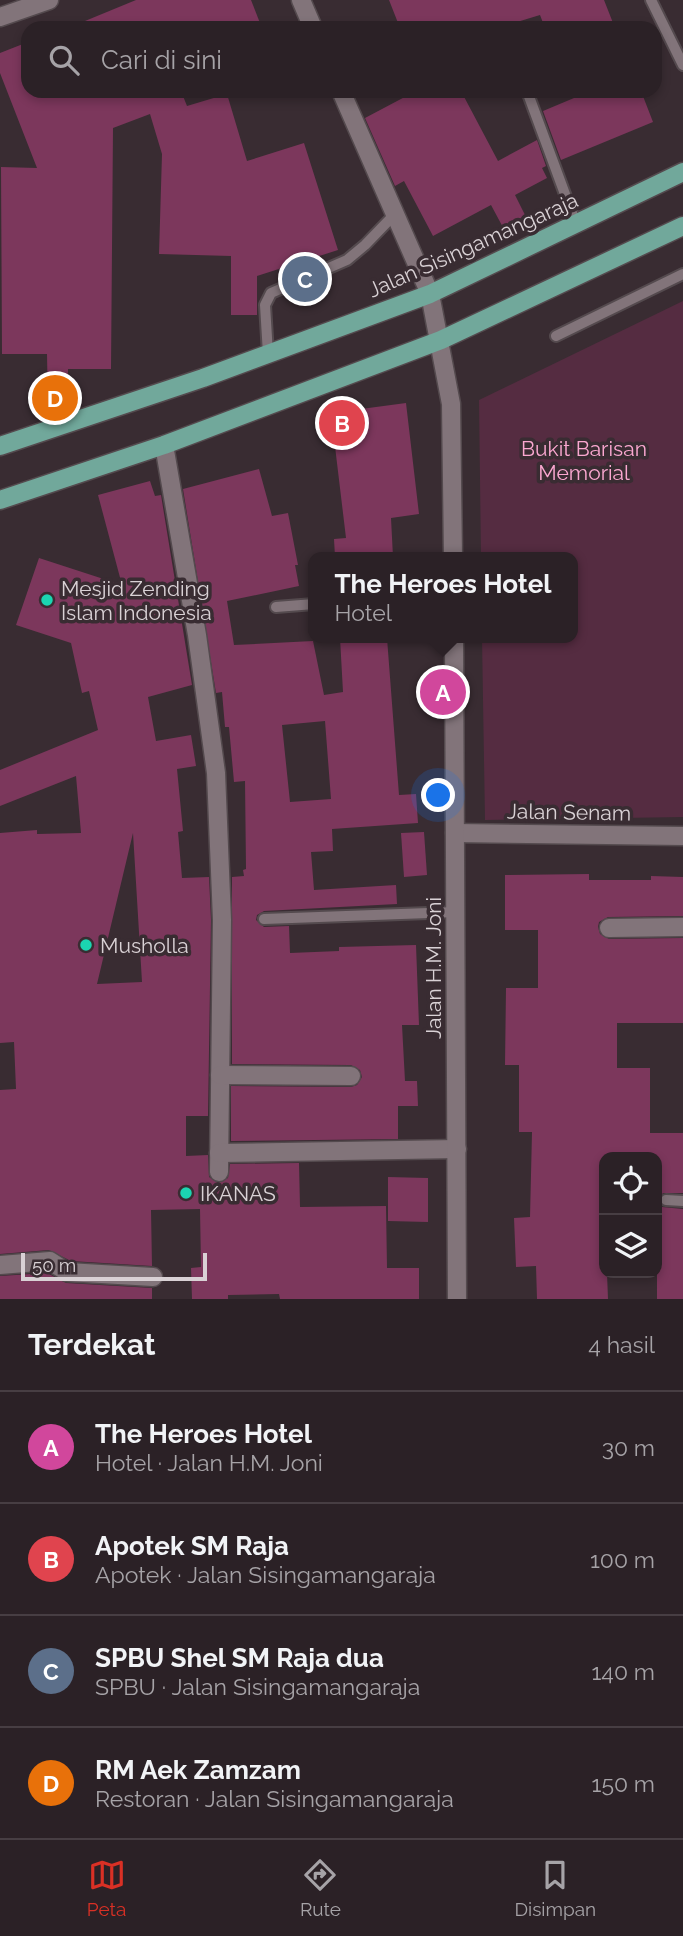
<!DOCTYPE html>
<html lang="id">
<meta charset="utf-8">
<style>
:root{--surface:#2b2126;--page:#33292e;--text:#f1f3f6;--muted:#a6a3a7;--line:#473e43;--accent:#d93025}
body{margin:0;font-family:Raleway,sans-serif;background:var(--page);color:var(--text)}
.controls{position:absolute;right:21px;bottom:21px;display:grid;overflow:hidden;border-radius:14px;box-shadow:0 4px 10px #0003}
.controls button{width:63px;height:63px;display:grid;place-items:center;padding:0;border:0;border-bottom:2px solid var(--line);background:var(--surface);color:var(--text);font:35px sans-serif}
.scale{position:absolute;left:21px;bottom:18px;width:186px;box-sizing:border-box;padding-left:7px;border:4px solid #d9d1d5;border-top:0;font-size:19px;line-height:24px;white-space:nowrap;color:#d9d1d5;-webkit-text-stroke:5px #392c32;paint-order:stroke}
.you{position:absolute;left:439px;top:796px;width:24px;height:24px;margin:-18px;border:5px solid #fff;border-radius:50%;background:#1a73e8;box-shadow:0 0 0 10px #1a73e833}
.badge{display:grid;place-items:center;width:46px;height:46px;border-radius:50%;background:var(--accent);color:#fff;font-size:23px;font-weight:700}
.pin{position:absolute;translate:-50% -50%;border:4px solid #fff;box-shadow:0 2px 7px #0006}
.popup{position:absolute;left:308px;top:552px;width:270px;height:91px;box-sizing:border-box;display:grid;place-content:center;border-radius:14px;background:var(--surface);filter:drop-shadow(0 2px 5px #0005);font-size:23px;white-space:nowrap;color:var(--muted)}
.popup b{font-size:26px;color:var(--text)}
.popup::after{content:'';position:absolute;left:50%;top:100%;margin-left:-14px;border:14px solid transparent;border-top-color:var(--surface)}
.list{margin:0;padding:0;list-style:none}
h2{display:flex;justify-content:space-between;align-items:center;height:91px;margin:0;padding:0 28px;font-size:30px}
h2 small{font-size:23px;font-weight:400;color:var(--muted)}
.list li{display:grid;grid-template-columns:46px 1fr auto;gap:21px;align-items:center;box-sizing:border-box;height:112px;padding:0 28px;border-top:2px solid var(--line)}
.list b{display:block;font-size:26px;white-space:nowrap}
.list p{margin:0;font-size:23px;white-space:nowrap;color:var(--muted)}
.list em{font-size:23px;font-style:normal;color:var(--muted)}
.icon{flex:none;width:38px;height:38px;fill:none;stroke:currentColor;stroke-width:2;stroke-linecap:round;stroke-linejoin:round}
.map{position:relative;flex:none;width:683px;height:1299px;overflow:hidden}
.search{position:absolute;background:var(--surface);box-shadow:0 4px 10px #0003;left:21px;right:21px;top:21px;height:77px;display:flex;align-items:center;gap:18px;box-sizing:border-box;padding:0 24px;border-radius:21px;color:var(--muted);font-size:26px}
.sheet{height:539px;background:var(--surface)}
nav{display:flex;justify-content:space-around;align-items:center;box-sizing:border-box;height:98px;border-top:2px solid var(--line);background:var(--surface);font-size:19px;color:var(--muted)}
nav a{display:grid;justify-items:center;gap:4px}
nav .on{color:var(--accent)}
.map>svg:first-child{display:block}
.green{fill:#552c41}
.building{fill:#7c375c;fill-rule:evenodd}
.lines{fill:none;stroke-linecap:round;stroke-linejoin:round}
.lane-casing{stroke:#544a4e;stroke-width:14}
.street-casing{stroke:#544a4e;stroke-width:21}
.secondary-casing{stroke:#544a4e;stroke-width:21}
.primary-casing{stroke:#544a4e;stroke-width:21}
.lane{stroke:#82747a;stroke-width:10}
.street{stroke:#82747a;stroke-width:18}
.secondary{stroke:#82747a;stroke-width:18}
.primary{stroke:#71a89b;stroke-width:18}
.poi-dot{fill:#1bd5b1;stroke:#392c32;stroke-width:2.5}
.labels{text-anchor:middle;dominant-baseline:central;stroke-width:7;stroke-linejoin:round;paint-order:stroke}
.street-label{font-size:21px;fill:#d9d1d5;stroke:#392c32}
.park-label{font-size:21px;fill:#faa7d0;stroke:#392c32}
.poi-label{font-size:21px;fill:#d9d1d5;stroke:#392c32;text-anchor:start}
</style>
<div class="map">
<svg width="683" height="1299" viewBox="0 0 683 1299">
<rect width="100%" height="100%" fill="#392c32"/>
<polygon class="green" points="683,301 683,817 485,820 482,638 572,638 572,557 481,557 479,400"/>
<g class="building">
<polygon points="136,0 251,0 262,28 68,28"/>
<polygon points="389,0 604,0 615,28 545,28 540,15 497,28 400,28"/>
<polygon points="28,42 28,91 181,91 187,106 227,94 247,161 304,143 338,250 257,276 257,315 231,315 231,256 159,254 162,154 150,114 113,128 111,369 68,369 67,408 48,408 47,354 2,354 1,167 37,168 0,73 0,53"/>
<polygon points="416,91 461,91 498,161 537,140 546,166 542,168 547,178 515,195 528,221 506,233 491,205 433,236 404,181 395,186 365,118"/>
<polygon points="571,91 641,91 653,122 561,160 543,111 574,98"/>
<polygon points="406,403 419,514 391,518 393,557 335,557 334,539 346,538 331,413"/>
<path d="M259,469L272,516L288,513L298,565H295L299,586L227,601L234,645L313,641L324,695L343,692L340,638H387L399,795L416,794L418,823L332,829L333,851L311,852L314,890L396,885L397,904L264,911L257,915L256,920L264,927L289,926L290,953L339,951V947L416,945L419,1025H402L405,1081H417L418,1106H398V1139L231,1141V1086L351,1087L357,1085L362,1077L360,1070L351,1065L232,1064V877L244,876L243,870L246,869L245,781L234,782L229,727H225L222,692L216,693L183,489ZM325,721L331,799L290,802L282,725Z"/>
<path d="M150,481L155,496L161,495L192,685L148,697L156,741L191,735L196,766L177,769L183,831L178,832L182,878L209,877L211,920L208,1116H186V1156L208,1155L209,1177L218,1183L228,1178L230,1164L299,1163L300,1207L386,1206L387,1268H419V1299H280L279,1294L228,1295V1299H192L191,1268L201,1267L200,1209L151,1210L152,1266L71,1261L49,1250L0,1254V1090L16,1089L14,1042L0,1043V833L37,830V834L81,833L76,776L0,806V770L98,730L89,691L82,693L71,643L16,625L39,558L122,585L98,495ZM133,833L142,982L97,984Z"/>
<polygon points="424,832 427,875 404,877 401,833"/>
<polygon points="589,874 589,880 651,880 651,876 683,877 683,916 608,917 599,922 598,927 600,934 609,939 683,938 683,1023 617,1023 617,1068 650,1068 650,1133 683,1133 683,1193 663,1193 658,1200 662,1207 683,1209 683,1299 657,1299 657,1157 604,1157 604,1273 607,1273 608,1299 537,1299 536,1266 516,1267 514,1218 530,1217 532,1132 519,1132 519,1065 505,1065 506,988 538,988 538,930 505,930 505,875"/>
<polygon points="388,1177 428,1178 428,1222 388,1221"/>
<polygon points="47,1273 66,1283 152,1288 152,1299 0,1299 0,1276"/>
</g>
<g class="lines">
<defs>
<g id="lane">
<polyline points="651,0 683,65"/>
<polyline points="527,91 576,224"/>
<polyline points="556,336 683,274"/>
<polyline points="268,354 265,305 271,293 347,260 365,245 395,214"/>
<polyline points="276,607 314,604"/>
<polyline points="264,919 456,912"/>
<polyline points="666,1200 683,1201"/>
</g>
<g id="street">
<polyline points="301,0 313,28"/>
<polyline points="0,17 49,0"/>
<polyline points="341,91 430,294"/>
<polyline points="164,445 197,635 216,773 222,920 219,1172"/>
<polyline points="455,833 683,836"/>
<polyline points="609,928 683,927"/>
<polyline points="220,1075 351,1076"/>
<polyline points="219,1153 457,1149"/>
<polyline points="0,1265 50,1261 67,1272 153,1277"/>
</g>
<g id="secondary">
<polyline points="430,294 451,404 453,557"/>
<polyline points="454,638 457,1299"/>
</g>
<g id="primary">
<polyline points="0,446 203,378 430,294 683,172"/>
<polyline points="0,500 164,445 441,340 683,226"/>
</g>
</defs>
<use href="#lane" class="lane-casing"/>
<use href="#street" class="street-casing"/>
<use href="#secondary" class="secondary-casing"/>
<use href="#primary" class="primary-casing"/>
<use href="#lane" class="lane"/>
<use href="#street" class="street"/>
<use href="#secondary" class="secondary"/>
<use href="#primary" class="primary"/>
</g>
<g class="poi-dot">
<circle cx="47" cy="600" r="7"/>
<circle cx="86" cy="945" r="7"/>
<circle cx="186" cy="1193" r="7"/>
</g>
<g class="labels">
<g class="street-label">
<text transform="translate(473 245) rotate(-24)">Jalan Sisingamangaraja</text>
<text transform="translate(569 812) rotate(1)">Jalan Senam</text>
<text transform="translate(433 968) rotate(-90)">Jalan H.M. Joni</text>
</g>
<g class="park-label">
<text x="584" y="448">Bukit Barisan<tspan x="584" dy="24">Memorial</tspan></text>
</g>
<g class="poi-label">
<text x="61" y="588">Mesjid Zending<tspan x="61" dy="24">Islam Indonesia</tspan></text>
<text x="100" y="945">Musholla</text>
<text x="200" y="1193">IKANAS</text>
</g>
</g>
</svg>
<div class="controls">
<button><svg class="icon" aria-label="locate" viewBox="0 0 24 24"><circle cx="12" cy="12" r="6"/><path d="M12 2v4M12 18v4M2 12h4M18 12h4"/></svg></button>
<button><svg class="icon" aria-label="layers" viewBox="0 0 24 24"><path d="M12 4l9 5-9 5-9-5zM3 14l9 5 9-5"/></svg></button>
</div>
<div class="scale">50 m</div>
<div class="you"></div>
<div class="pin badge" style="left:443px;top:692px;background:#d1479c">A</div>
<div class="popup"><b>The Heroes Hotel</b>Hotel</div>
<div class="pin badge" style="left:342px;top:423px;background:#e0444e">B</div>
<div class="pin badge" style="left:305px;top:279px;background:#5c6f8a">C</div>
<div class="pin badge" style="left:55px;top:398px;background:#e8710a">D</div>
<div class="search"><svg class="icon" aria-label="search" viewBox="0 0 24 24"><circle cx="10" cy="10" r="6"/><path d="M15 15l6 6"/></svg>Cari di sini</div>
</div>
<section class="sheet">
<h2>Terdekat<small>4 hasil</small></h2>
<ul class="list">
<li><span class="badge" style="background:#d1479c">A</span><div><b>The Heroes Hotel</b><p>Hotel · Jalan H.M. Joni</p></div><em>30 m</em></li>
<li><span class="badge" style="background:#e0444e">B</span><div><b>Apotek SM Raja</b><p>Apotek · Jalan Sisingamangaraja</p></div><em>100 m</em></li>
<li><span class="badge" style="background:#5c6f8a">C</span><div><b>SPBU Shel SM Raja dua</b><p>SPBU · Jalan Sisingamangaraja</p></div><em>140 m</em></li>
<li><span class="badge" style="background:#e8710a">D</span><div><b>RM Aek Zamzam</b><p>Restoran · Jalan Sisingamangaraja</p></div><em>150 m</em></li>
</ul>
</section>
<nav>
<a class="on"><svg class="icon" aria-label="map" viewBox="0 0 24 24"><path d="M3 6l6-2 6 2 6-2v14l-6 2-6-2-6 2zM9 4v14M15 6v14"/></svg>Peta</a>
<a><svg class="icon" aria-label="directions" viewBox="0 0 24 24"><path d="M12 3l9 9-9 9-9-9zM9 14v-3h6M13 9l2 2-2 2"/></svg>Rute</a>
<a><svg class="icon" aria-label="saved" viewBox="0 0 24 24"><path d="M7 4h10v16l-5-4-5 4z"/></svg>Disimpan</a>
</nav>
